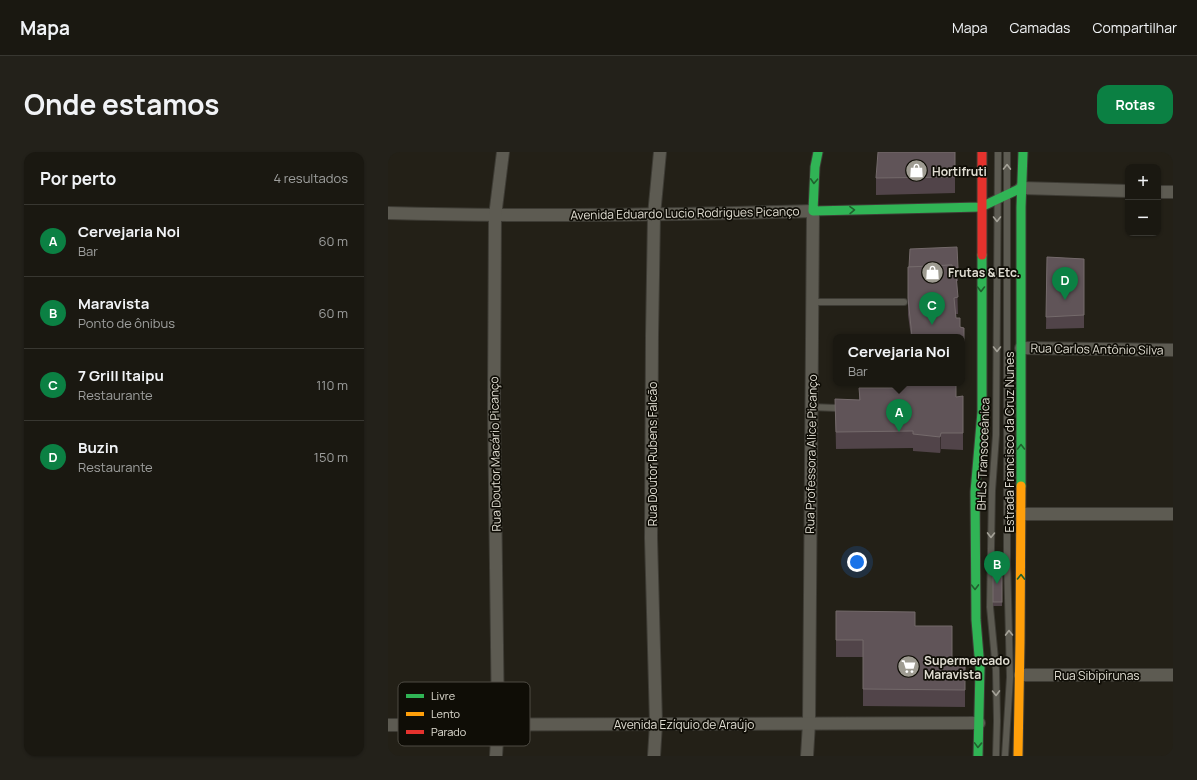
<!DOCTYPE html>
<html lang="pt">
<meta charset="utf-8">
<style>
:root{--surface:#1a1811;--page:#23211a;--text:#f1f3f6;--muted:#9fa09f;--line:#383731;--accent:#0b8043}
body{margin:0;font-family:Manrope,sans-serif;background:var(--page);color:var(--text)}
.controls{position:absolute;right:12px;top:12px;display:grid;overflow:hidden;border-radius:8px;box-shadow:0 1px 3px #0004}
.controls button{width:36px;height:36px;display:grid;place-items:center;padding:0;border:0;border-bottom:1px solid var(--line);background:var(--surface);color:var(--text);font:20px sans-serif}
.you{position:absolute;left:469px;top:410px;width:14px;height:14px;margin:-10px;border:3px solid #fff;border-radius:50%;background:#1a73e8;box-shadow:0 0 0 6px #1a73e833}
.badge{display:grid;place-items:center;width:26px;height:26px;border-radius:50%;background:var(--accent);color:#fff;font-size:13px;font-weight:700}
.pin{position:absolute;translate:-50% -33px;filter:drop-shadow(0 1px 2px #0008)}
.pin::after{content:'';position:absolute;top:21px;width:14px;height:12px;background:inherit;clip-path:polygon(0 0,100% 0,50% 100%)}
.popup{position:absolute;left:445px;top:182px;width:132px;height:52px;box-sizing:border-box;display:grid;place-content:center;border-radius:8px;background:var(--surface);filter:drop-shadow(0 1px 3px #0005);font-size:13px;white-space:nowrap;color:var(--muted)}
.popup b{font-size:15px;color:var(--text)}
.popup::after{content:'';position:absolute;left:50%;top:100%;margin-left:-8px;border:8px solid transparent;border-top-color:var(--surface)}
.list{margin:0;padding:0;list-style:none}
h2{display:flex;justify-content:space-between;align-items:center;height:52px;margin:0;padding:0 16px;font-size:17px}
h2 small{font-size:13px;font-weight:400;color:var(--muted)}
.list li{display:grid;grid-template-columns:26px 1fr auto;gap:12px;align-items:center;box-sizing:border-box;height:72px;padding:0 16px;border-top:1px solid var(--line)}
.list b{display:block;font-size:15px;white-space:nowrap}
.list p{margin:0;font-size:13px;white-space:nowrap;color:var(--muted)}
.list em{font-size:13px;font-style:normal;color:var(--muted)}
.map{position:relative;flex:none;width:785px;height:604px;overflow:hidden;border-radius:12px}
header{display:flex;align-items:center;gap:24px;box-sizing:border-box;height:56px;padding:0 20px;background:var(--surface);border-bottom:1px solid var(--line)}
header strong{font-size:19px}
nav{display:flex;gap:22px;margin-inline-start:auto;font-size:14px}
.intro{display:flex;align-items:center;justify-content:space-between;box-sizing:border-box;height:96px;padding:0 24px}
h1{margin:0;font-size:28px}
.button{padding:10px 18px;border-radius:12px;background:var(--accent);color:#fff;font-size:14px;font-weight:700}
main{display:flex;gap:24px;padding:0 24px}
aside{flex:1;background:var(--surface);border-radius:12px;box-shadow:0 1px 3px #0004}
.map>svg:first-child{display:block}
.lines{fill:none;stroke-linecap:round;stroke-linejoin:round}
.lane-casing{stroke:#3e3c35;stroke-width:8}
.street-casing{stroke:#3e3c35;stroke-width:14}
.fast-casing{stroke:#3e3c35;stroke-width:11}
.slow-casing{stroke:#3e3c35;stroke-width:11}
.jam-casing{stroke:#3e3c35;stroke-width:11}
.lane{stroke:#5d5b52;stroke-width:6}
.street{stroke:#5d5b52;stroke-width:12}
.fast{stroke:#30b455;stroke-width:9}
.slow{stroke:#ff9f0a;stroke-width:9}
.jam{stroke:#e5322d;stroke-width:9}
.wall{fill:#514449}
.shaded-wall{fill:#382e2f}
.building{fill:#605458;stroke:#746a6b}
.oneway{stroke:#a5a298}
.oneway2{stroke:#20602e}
.labels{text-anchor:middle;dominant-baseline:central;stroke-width:3.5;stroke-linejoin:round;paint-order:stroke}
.poi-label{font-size:12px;font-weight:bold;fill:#e0ddd2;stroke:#0f0d06;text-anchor:start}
.street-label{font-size:12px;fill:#e0ddd2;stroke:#0f0d06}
.key{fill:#0f0d06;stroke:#4e4b43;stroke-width:1}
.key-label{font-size:11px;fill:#e0ddd2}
</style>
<header>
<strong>Mapa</strong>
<nav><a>Mapa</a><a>Camadas</a><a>Compartilhar</a></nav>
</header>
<div class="intro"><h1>Onde estamos</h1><a class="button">Rotas</a></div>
<main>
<aside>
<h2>Por perto<small>4 resultados</small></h2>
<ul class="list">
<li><span class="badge">A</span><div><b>Cervejaria Noi</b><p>Bar</p></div><em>60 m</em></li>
<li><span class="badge">B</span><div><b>Maravista</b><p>Ponto de ônibus</p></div><em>60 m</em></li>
<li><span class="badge">C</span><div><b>7 Grill Itaipu</b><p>Restaurante</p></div><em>110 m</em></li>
<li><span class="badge">D</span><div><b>Buzin</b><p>Restaurante</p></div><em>150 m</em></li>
</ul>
</aside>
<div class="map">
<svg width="785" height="604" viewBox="0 0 785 604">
<rect width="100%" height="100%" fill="#232017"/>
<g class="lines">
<defs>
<g id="lane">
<polyline points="424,150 516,150"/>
<polyline points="423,255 448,256 453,253"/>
<polyline points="608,604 609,569 608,518 602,455 604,339 608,283 610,0"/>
<polyline points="617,604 622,525 619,407 619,0"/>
</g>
<g id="street">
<polyline points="633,36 740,39"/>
<polyline points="770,40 785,40"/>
<path d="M0,61C142,65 283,63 425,59L421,571L419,604"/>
<polyline points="633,196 785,198"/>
<polyline points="633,362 785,362"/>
<polyline points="632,523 785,523"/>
<polyline points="0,573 591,571"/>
<polyline points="108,604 110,572 106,257 107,64 115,0"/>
<polyline points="266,604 268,572 263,386 264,184 266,63 272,0"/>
</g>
<g id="fast">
<polyline points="430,0 427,15 425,59 593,55 633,36"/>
<polyline points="633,334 633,55 635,0"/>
<polyline points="590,604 592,516 588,468 587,340 594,260 594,103"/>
</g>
<polyline id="slow" points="630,604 632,490 633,334"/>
<polyline id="jam" points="594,0 594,103"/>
</defs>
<use href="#lane" class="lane-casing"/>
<use href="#street" class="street-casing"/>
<use href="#fast" class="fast-casing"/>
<use href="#slow" class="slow-casing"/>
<use href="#jam" class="jam-casing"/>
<use href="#lane" class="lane"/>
<use href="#street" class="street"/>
<use href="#fast" class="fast"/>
<use href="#slow" class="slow"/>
<use href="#jam" class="jam"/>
</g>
<g class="wall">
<polygon points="567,0 567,41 488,43 488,26"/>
<polygon points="659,105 696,107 696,176 658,177"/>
<polygon points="520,115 570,116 570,129 569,129 570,162 568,162 568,166 572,175 576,176 576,206 574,207 574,185 523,185 520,163"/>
<polygon points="471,236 508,236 568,245 575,261 575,298 553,297 552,301 525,299 525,296 448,297 447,247 471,248"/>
<rect x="605" y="406" width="9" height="48"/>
<polygon points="448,459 527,474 564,508 577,508 577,555 475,554 475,505 448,505"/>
</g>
<polygon class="shaded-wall" points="553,281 553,297 552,301 552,285"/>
<g class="building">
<polygon points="490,0 567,0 567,25 488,26"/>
<polygon points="569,95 570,116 564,116 564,113 521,115 522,97"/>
<polygon points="659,105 696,107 696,163 658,165"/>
<polygon points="564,113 564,124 568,123 570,145 566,146 568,166 572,166 572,175 576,176 576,190 574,190 574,185 524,185 520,146 520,115"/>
<polygon points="508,231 568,231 568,245 575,244 575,281 553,281 552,285 525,282 525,279 448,280 447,247 472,248 471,236 508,236"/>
<rect x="605" y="406" width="9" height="44"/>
<polygon points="448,459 527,460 527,474 564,474 564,508 577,508 577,538 475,537 475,488 448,488"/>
</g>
<defs><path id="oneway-chevron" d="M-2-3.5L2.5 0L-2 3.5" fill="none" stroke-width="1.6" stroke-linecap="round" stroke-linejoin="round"/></defs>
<g class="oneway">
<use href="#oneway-chevron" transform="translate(619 15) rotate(-89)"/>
<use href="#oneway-chevron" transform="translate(609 67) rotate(90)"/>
<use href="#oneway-chevron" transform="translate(609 197) rotate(90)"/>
<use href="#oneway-chevron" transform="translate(603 383) rotate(91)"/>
<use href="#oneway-chevron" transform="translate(621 481) rotate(-91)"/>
<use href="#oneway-chevron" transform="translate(608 541) rotate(89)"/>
</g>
<g class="oneway2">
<use href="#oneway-chevron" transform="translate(426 29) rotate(93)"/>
<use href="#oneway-chevron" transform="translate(464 58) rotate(-1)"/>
<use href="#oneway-chevron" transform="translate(593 137) rotate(90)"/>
<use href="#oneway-chevron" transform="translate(633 295) rotate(-90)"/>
<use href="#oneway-chevron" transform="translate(633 425) rotate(-89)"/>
<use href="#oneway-chevron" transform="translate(587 435) rotate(89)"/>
<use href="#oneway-chevron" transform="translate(590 593) rotate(92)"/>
</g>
<defs>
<symbol id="shop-disc" viewBox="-11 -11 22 22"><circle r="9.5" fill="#9e9b91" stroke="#0f0d06"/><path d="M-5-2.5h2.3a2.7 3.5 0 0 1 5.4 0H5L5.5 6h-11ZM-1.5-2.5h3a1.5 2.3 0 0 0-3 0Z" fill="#fff"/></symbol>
<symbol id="supermarket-disc" viewBox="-11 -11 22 22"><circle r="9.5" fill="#9e9b91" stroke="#0f0d06"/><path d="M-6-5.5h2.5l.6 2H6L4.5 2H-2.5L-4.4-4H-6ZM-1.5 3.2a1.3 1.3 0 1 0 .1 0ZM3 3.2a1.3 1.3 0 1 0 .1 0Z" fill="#fff"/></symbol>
</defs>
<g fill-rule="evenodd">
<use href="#shop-disc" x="516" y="6" width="25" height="25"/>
<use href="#shop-disc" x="532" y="108" width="25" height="25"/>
<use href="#supermarket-disc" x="508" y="502" width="25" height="25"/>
</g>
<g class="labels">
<g class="poi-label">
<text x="544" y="19">Hortifruti</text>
<text x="560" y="120">Frutas &amp; Etc.</text>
<text x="536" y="508">Supermercado<tspan x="536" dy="14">Maravista</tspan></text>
</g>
<g class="street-label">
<text transform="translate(297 61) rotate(-1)">Avenida Eduardo Lucio Rodrigues Picanço</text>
<text transform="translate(709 197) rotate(1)">Rua Carlos Antônio Silva</text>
<text transform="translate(621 290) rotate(-90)">Estrada Francisco da Cruz Nunes</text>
<text transform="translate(107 302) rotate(-91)">Rua Doutor Macário Picanço</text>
<text transform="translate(264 302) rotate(-90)">Rua Doutor Rubens Falcão</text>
<text transform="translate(423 302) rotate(-89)">Rua Professora Alice Picanço</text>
<text transform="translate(595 302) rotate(-88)">BHLS Transoceânica</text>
<text x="709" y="523">Rua Sibipirunas</text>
<text x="296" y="572">Avenida Ezíquio de Araújo</text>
</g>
</g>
<rect x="10" y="530" width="132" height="64" rx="6" class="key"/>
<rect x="18" y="542" width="18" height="4" fill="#30b455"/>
<rect x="18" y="560" width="18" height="4" fill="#ff9f0a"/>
<rect x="18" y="578" width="18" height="4" fill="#e5322d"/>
<g class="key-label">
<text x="43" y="548">Livre</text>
<text x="43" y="566">Lento</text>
<text x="43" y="584">Parado</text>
</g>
</svg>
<div class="controls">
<button>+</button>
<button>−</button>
</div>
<div class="you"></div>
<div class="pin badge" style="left:511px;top:280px">A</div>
<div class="popup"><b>Cervejaria Noi</b>Bar</div>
<div class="pin badge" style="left:609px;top:432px">B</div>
<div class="pin badge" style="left:544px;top:173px">C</div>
<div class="pin badge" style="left:677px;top:148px">D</div>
</div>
</main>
